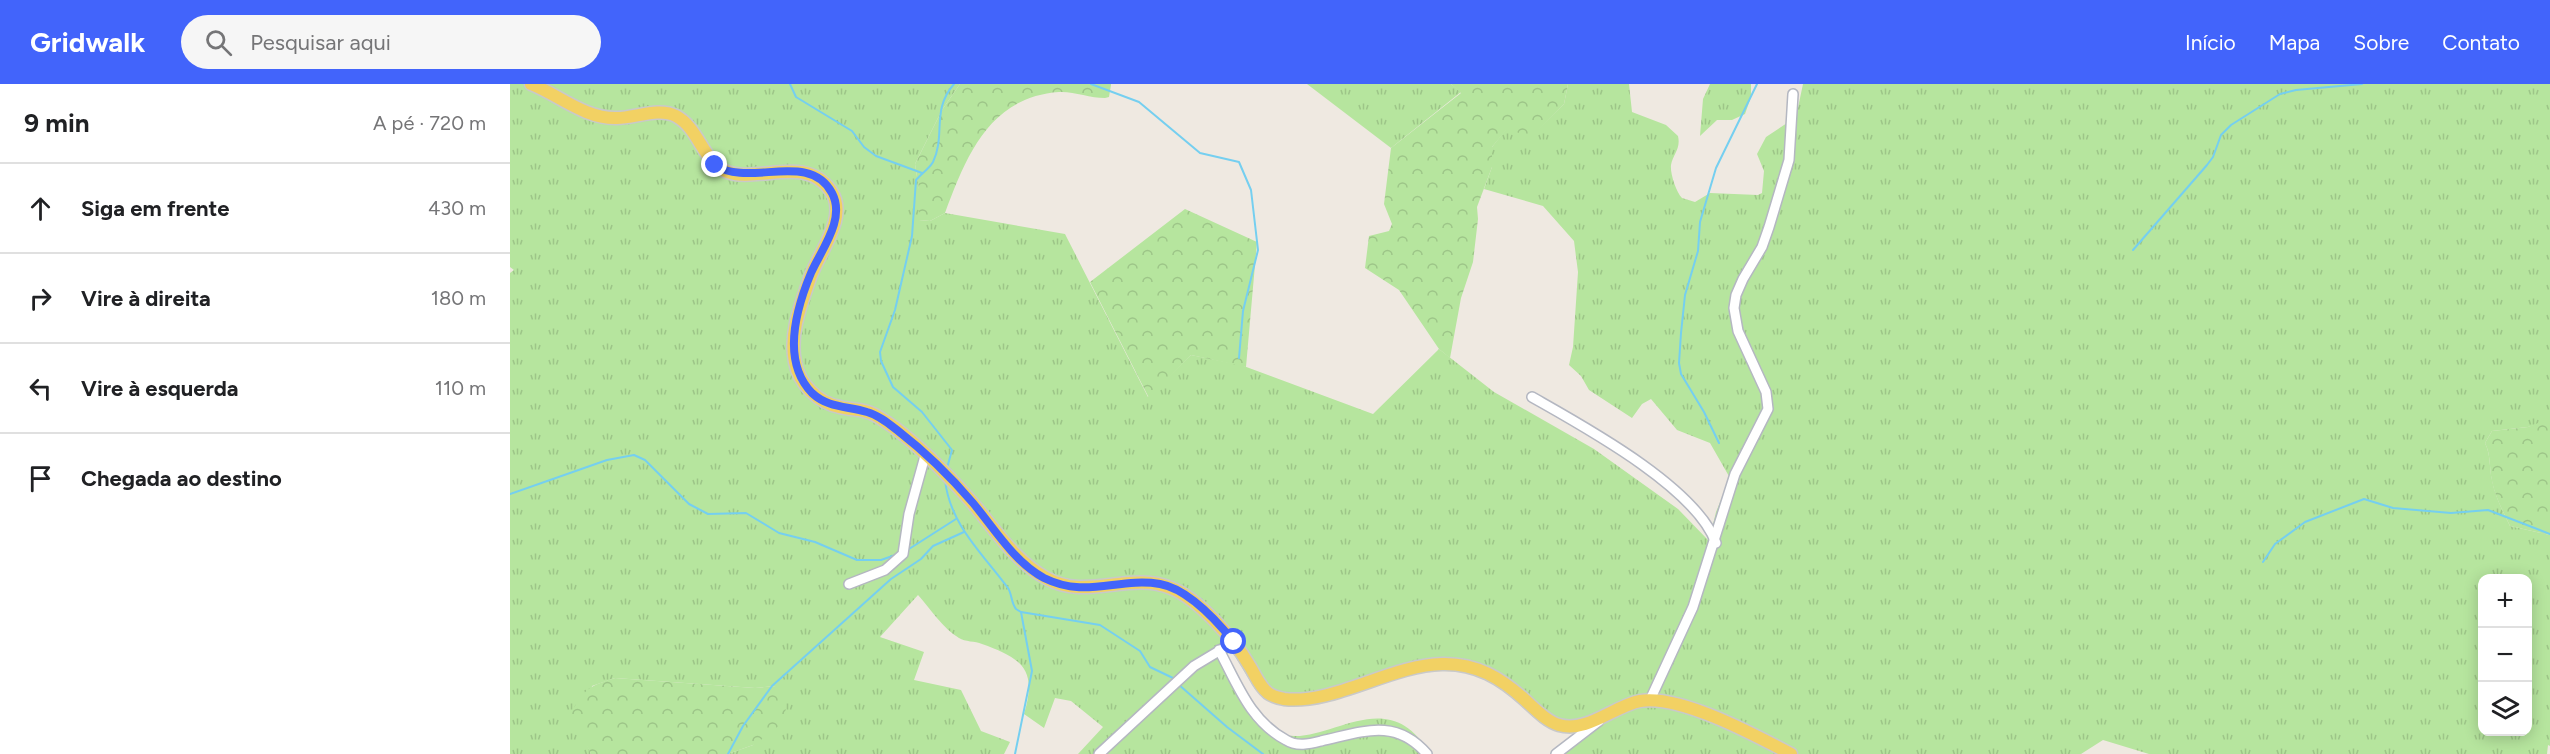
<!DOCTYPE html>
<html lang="pt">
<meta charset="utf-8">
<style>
:root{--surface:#fff;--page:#f6f6f6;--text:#202124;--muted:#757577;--line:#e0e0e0;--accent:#4264fb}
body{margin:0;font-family:Figtree,sans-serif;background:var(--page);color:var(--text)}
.controls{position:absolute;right:18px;bottom:18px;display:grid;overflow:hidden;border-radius:12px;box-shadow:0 3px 15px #0003}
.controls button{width:54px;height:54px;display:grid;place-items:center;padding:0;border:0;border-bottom:2px solid var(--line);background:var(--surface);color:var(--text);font:30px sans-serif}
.stop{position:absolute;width:18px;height:18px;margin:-14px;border:4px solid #4264fb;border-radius:50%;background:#fff}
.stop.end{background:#4264fb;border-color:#fff;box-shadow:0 2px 6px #0008}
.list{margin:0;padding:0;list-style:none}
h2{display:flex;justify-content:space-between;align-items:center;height:78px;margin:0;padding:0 24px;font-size:26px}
h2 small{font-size:20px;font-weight:400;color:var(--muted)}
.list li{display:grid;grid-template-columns:39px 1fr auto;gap:18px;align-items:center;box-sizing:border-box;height:90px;padding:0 24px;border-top:2px solid var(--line)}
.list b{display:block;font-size:22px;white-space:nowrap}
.list em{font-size:20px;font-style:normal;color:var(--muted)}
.icon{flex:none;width:33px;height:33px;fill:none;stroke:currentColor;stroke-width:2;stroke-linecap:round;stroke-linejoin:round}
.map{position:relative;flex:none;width:2040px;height:670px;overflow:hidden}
header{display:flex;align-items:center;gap:36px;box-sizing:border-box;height:84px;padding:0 30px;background:var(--accent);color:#fff}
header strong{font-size:28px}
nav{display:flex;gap:33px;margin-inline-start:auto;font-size:21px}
.search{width:420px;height:54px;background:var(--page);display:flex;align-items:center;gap:15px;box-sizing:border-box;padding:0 21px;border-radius:33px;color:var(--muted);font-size:22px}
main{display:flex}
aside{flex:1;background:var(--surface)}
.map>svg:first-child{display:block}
.grass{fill:url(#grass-tufts);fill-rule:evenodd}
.forest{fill:url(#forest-crowns)}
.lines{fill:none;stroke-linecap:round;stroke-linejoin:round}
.stream{stroke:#75cff0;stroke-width:2}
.minor-casing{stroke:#b4b7c1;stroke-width:12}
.major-casing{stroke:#c9c9c9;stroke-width:15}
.minor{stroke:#fff;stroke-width:9}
.major{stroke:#f2d163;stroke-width:12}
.route{stroke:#4264fb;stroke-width:8}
</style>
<header>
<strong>Gridwalk</strong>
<div class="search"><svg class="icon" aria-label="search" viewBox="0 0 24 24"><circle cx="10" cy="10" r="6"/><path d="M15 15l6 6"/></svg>Pesquisar aqui</div>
<nav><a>Início</a><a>Mapa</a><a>Sobre</a><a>Contato</a></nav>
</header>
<main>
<aside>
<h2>9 min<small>A pé · 720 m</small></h2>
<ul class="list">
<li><svg class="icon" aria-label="ahead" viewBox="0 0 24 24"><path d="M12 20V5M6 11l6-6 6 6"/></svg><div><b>Siga em frente</b></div><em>430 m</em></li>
<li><svg class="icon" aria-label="right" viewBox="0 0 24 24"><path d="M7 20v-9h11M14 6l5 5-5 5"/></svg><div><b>Vire à direita</b></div><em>180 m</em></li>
<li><svg class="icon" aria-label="left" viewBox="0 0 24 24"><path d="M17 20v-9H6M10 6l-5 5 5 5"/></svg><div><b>Vire à esquerda</b></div><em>110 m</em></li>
<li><svg class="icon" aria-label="arrive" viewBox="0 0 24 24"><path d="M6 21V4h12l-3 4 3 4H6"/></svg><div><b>Chegada ao destino</b></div></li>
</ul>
</aside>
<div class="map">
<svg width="2040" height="670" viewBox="0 0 2040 670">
<defs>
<pattern id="grass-tufts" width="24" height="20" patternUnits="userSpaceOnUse" patternTransform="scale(1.5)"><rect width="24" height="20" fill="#b6e59e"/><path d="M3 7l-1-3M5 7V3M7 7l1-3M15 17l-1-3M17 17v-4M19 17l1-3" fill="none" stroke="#9dc588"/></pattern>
<pattern id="forest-crowns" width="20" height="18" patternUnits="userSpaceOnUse" patternTransform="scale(1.5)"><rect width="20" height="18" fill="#b6e59e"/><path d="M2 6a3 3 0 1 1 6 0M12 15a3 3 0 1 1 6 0" fill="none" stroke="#9dc588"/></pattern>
</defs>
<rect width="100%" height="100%" fill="#efe9e1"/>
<g class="grass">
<path d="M0,0H450L432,26L405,80L409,105V136L420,137L435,129L555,150L638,313L681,271L731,281L863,330L929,265L984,308L1084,365L1168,425L1199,457L1206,428L1220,394L1200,359L1167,346L1141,315L1132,320L1122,334L1079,306L1071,292L1059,281L1063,263L1068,188L1064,157L1033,122L974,105L982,83V63L997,44L1021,52L1054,20L1058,0H1119L1122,28L1156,41L1168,52C1171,65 1163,70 1161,81C1160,89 1166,108 1172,114L1185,118L1200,109L1248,111L1252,109L1254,87L1247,70L1256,53L1286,33L1293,0H2040V337L2018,343L1982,347L1975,359C1981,371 1979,383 1982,396C1985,413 1993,427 2000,442L2040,451V662L2038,661L2037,670H1639L1593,656L1571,670H1045L1074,646L1045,643L986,594L934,581L837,607L759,616L745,605L722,567L714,572C729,599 740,630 766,648C812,670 875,592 920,670H568L593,643L561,617L545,614L534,644L514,630C528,585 511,574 472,560C465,557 455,558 449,554C433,545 420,524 408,511L370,553L414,568L404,596L451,606L471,647L500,658L494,670H218L243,661L266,602L245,604L105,594L82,602L74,653L81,670H0V189L4,186L0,183ZM1972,494H2018V648H1972Z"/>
<polygon points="797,0 941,0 951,8 881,64"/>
<polygon points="1200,0 1241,0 1241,13 1235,30 1222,36 1207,36 1190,52 1193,15"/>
</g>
<g class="forest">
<path d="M450,0H601V1L599,13L595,14C580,14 563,7 549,8C479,13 456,73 435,129L420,137L409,136V105L405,80L432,26Z"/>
<polygon points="941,0 1058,0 1054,20 1021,53 997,45 982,63 982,83 967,123 968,135 963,178 951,214 940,274 929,265 889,206 855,184 859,152 879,147 882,140 874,120 881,64 951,9"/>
<polygon points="675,125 747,158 736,283 681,271 639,314 580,198"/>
<path d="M2033,337H2040V451L2000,442C1993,427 1985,413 1982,397C1979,383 1981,371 1975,359L1982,347L2018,343Z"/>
<path d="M105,594L245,604L266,602L276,620L275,634L264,647L243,661L218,670H81L61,629C74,605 79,602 105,594Z"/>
</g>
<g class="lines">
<g class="stream">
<polyline points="280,0 286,13 342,47 354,63 366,72 412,89"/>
<polyline points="581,0 629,18 690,69 729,78 741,106 748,166 733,227 729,274"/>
<polyline points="1623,166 1697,81 1703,73 1711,51 1721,41 1770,10 1786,6 1852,0"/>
<polyline points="1209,359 1194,328 1171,290 1169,279 1171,249 1175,211 1188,167 1190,138 1206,84 1247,0"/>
<path d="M437,384L442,366L412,328L383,303L371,277L370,268L385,226L402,152L406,96C412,89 419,85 423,78C436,51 421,26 444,0"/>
<path d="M435,396C440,441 473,470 498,504C502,510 501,519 506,525L511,528L590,541L630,567L640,583L665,595"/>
<polyline points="0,410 97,376 124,371 135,376 179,420 198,430 236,429 269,449 305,458 347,476 371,476 388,470"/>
<polyline points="399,465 446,435"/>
<polyline points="1753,478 1765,460 1795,438 1854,415 1883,424 1941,429 1978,426 2040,450"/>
<polyline points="668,600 717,643 753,670"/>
<polyline points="218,670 233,642 262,602 381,495 411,475 423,462 454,448"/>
<polyline points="505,670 522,587 511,528"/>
</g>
<defs>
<g id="minor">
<path d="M1022,313C1073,342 1186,403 1206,459"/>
<polyline points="339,500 375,486 393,470 399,430 415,372"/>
<path d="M709,566C727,599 740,637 776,656C787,663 799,660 811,657C852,648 885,633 917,670"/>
<polyline points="1140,616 1183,523 1225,390 1258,325 1256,308 1228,247 1224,224 1226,211 1233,195 1252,163 1259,143 1279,76 1283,10"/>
<polyline points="589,670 684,582 724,558"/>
<polyline points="1046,670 1089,637"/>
</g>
<path id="major" d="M21,0C49,11 75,35 107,34C125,34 149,23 166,32C192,46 193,85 225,90C257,95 298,73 321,107C339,134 308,169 300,194C291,220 279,250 285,278C289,300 308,319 330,323C341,326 353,325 363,330C371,334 378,339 385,344C411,364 437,390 459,415C483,442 503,476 536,494C576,517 620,487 661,504C689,515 724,555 739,581C745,590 749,602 758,609C762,612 769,614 774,615C823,621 881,581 932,580C966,579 991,594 1015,616C1025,625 1036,637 1049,641C1077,649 1104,622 1130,617C1169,610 1245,651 1281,670"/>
</defs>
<use href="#minor" class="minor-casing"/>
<use href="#major" class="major-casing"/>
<use href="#minor" class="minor"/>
<use href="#major" class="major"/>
</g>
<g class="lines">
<path class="route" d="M205,81C239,104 299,66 322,109C336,135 311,166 301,189C286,225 271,277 302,309C318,324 337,322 357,328C368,331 378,339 387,346C414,367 441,393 463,419C484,444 504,478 534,494C576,515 608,493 650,500C678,505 707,537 724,558"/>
</g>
</svg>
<div class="controls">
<button>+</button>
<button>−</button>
<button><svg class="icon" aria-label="layers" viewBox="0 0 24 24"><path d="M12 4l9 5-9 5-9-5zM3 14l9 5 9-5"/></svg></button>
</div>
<div class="stop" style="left:724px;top:558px"></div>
<div class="stop end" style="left:205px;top:81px"></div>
</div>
</main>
